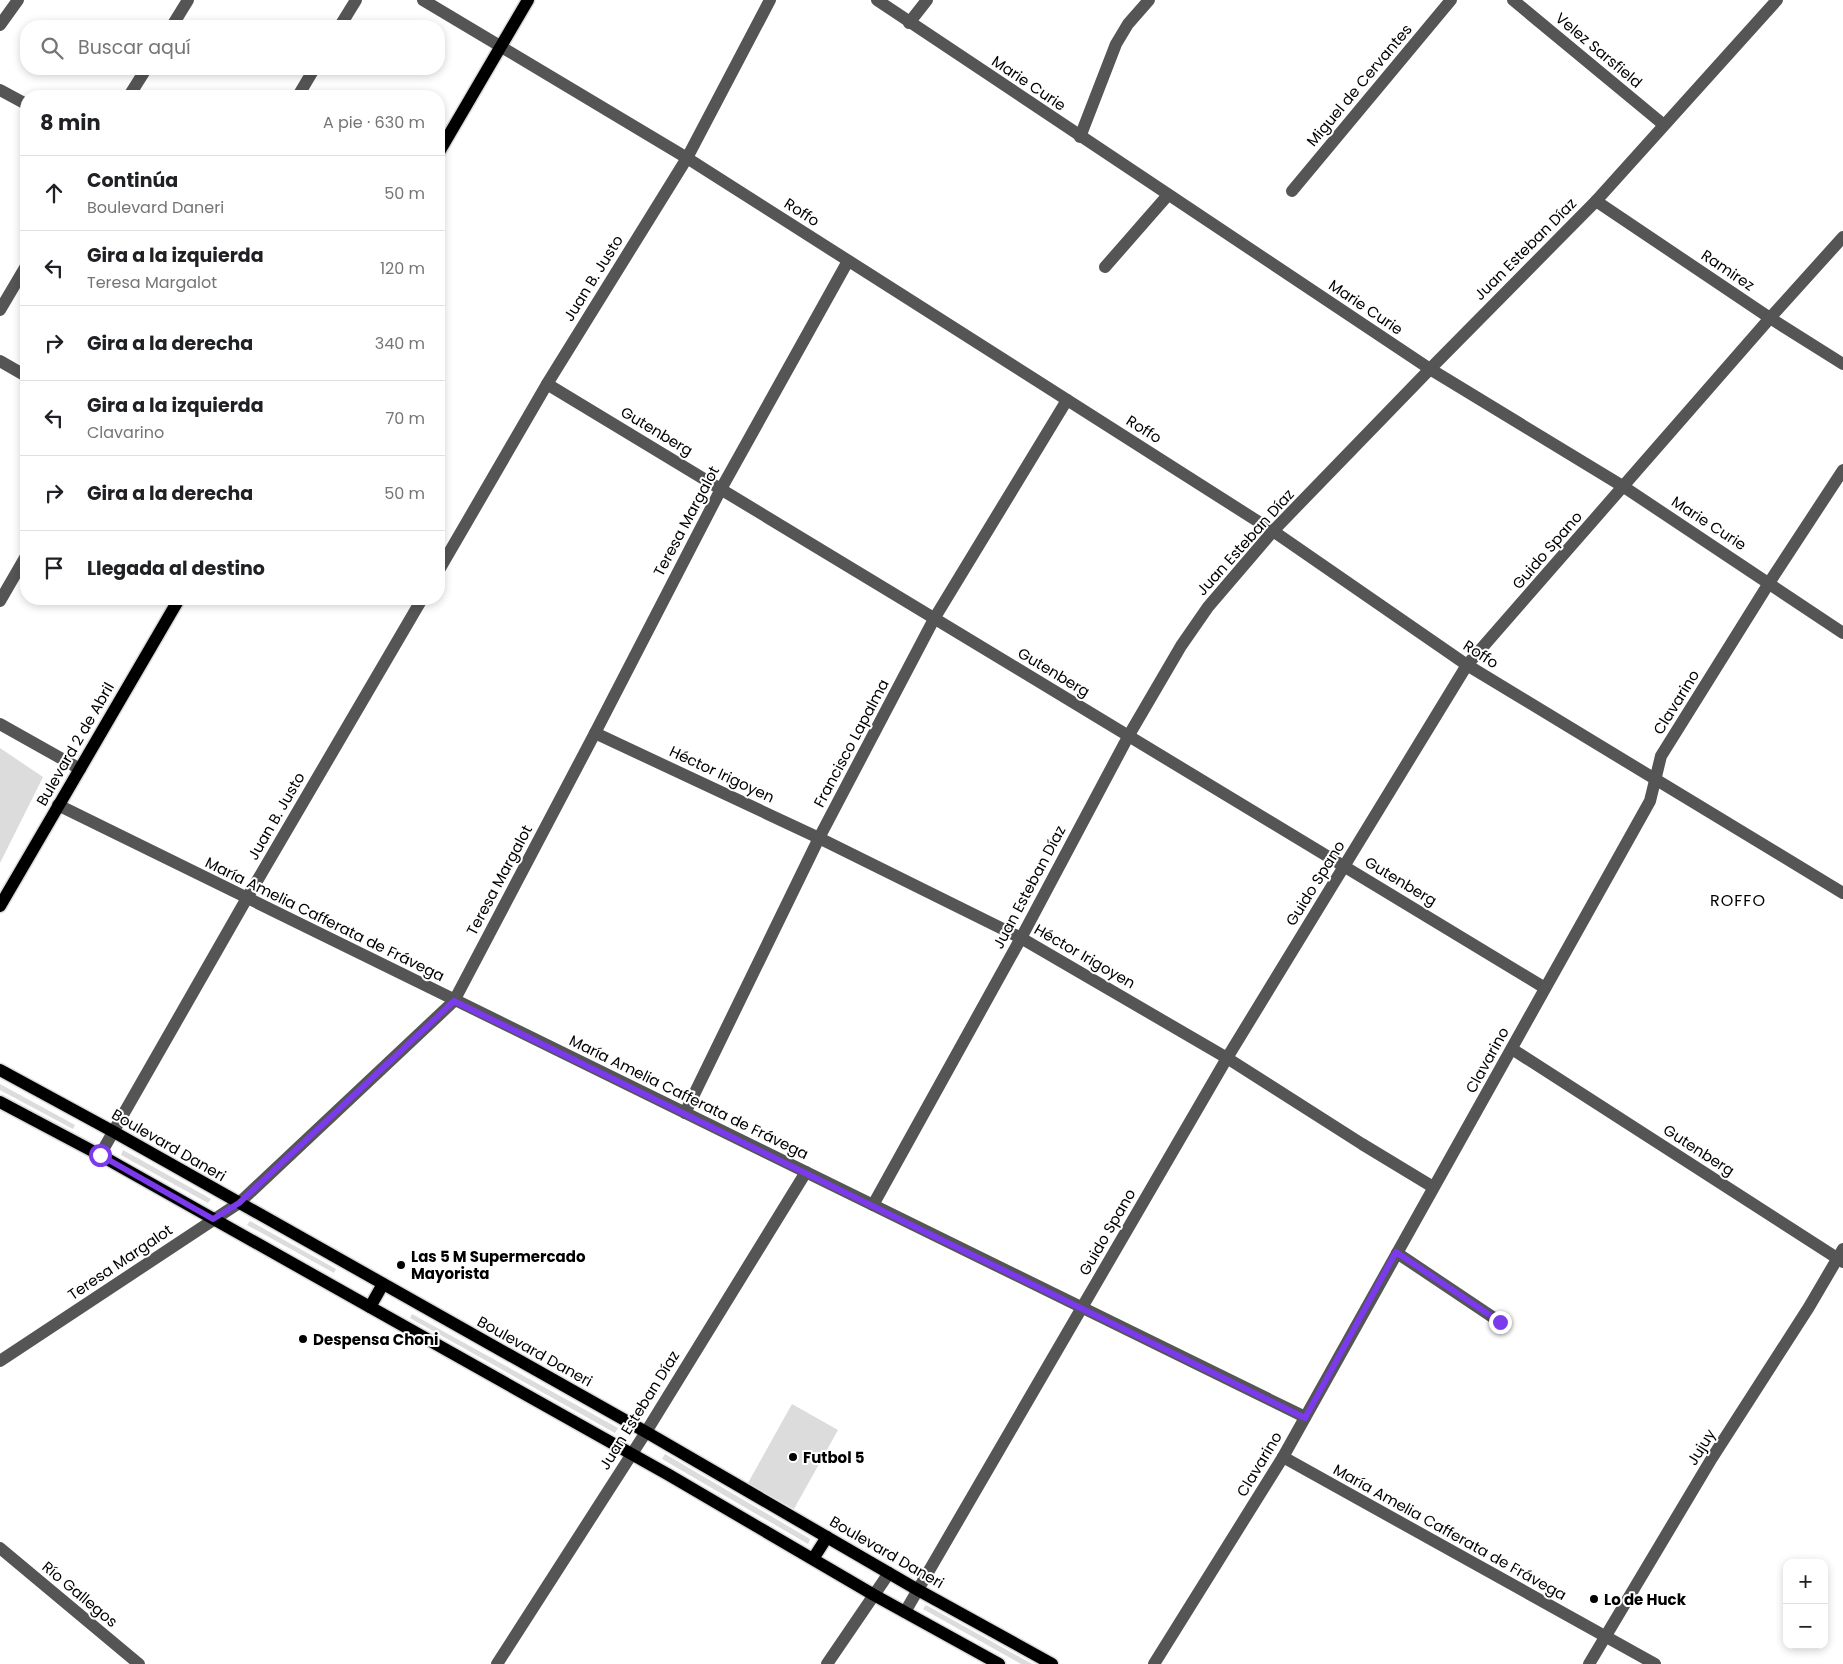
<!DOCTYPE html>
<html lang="es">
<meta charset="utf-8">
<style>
:root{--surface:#fff;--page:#f2f2f2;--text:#202124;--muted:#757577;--line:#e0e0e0}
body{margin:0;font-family:Poppins,sans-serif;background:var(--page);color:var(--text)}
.controls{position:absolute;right:15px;bottom:15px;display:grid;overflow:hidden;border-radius:10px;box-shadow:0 2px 8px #0003}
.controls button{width:45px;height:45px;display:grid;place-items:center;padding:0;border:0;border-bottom:1px solid var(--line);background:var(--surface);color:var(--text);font:25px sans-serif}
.stop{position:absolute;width:15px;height:15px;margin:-11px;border:4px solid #7c3aed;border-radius:50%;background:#fff}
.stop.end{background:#7c3aed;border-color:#fff;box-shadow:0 1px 5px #0008}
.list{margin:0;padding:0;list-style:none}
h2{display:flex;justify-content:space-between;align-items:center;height:65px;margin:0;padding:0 20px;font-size:21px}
h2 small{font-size:16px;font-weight:400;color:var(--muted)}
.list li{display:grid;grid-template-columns:32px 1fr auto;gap:15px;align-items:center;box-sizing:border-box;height:75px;padding:0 20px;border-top:1px solid var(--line)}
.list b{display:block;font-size:19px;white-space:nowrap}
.list p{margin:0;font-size:16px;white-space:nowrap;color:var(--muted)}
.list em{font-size:16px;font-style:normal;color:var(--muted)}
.icon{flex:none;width:28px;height:28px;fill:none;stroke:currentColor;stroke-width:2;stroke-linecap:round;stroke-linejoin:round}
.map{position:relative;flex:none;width:1843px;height:1664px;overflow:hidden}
.search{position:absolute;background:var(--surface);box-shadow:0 2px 8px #0003;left:20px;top:20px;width:425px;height:55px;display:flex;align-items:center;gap:12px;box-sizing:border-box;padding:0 18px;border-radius:20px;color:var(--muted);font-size:19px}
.panel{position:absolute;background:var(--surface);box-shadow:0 2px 8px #0003;left:20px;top:90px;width:425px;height:515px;border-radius:20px}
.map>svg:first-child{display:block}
.green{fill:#dcdcdc}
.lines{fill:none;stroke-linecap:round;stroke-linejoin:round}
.major-casing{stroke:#dbdbdb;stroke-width:15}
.minor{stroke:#555;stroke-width:12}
.major{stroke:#000;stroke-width:12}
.route{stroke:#7c3aed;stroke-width:6}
.poi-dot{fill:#000;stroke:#fff;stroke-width:2}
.labels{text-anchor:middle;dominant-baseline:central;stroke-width:4;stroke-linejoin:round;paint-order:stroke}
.street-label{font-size:15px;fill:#000;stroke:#fff}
.poi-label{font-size:15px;font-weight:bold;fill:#000;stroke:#fff;text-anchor:start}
.neighbourhood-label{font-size:16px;letter-spacing:1px;fill:#000;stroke:#fff}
</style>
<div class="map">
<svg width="1843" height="1664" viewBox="0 0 1843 1664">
<rect width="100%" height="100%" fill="#fff"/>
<g class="green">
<polygon points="0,748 43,777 0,863"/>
<polygon points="0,1084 75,1125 73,1129 0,1090"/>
<polygon points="123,1150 211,1199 208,1203 121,1155"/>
<polygon points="250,1221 336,1269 334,1273 247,1225"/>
<polygon points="412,1314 618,1428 615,1433 410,1318"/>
<polygon points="792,1404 838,1430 794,1509 748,1483"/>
<polygon points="665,1454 810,1539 808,1544 662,1459"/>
<polygon points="926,1605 1032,1664 1021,1664 923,1609"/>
</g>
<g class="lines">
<defs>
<g id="major">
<polyline points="439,152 528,0"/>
<polyline points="0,906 179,599"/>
<polyline points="0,1070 114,1132 646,1432 918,1590 1052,1664"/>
<polyline points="0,1102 100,1155 370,1307 669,1475 874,1595 999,1664"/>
<polyline points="370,1307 383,1284"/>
<polyline points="813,1559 827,1537"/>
</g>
</defs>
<use href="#major" class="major-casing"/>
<g class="minor">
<polyline points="423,0 687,158 1273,531 1467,665 1843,893"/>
<polyline points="877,0 1430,369 1624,487 1843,633"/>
<polyline points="1513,0 1664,125"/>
<polyline points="909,23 927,0"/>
<polyline points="0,25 18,0"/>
<polyline points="172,26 188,0"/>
<polyline points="340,26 356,0"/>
<polyline points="0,90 26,104"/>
<polyline points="129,96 146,69"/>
<polyline points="298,96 314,69"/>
<polyline points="1080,137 1116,44 1128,24 1149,0"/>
<polyline points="1292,191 1451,0"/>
<polyline points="1596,201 1770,318 1843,364"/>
<polyline points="1105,267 1168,195"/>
<polyline points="0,310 26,266"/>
<polyline points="0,361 26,376"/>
<polyline points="547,384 1545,988"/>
<polyline points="439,570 547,384 687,158 770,0"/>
<polyline points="0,601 26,556"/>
<polyline points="0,724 80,769"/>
<polyline points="595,733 819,838 1021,938 1227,1058 1362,1144 1433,1187"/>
<polyline points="58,805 1305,1417"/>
<polyline points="1512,1049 1843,1262"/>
<polyline points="685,1113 819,838 934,619 1067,400"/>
<polyline points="100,1155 247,898 422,599"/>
<polyline points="873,1205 1021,938 1129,735 1181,646 1208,607 1273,531 1430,369 1596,201 1777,0"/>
<polyline points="1397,1253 1500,1322"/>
<polyline points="0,1361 239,1203 454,1001 595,733 721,489 848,261"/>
<polyline points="1283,1457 1655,1664"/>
<polyline points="0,1548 139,1664"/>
<polyline points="905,1612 1227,1058 1467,665 1770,318 1843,237"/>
<polyline points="497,1664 646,1432 806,1172"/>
<polyline points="827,1664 889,1573"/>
<polyline points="1154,1664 1283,1457 1650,801 1661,756 1769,583 1843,470"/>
<polyline points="1589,1664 1712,1458 1809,1307 1843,1249"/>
</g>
<use href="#major" class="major"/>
</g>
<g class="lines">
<polyline class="route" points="100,1155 213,1219 239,1203 454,1001 1305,1418 1396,1252 1500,1322"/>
</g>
<g class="poi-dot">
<circle cx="401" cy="1265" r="5"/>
<circle cx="303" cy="1339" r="5"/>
<circle cx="793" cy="1457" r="5"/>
<circle cx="1594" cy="1599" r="5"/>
</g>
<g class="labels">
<g class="street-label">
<text transform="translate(1599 50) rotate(40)">Velez Sarsfield</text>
<text transform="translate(1029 83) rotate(34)">Marie Curie</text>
<text transform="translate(1359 85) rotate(-50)">Miguel de Cervantes</text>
<text transform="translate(802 212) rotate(33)">Roffo</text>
<text transform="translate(1525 249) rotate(-45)">Juan Esteban Díaz</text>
<text transform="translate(1728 270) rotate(34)">Ramirez</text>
<text transform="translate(593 278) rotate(-58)">Juan B. Justo</text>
<text transform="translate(1366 307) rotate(34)">Marie Curie</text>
<text transform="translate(1144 429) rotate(32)">Roffo</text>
<text transform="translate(657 431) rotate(31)">Gutenberg</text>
<text transform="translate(686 521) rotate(-62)">Teresa Margalot</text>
<text transform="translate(1709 523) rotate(33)">Marie Curie</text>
<text transform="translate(1245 542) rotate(-48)">Juan Esteban Díaz</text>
<text transform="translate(1547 550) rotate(-49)">Guido Spano</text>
<text transform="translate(1481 654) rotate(33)">Roffo</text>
<text transform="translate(1054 672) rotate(31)">Gutenberg</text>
<text transform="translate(1676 702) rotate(-58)">Clavarino</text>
<text transform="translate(851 743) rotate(-62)">Francisco Lapalma</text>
<text transform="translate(75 744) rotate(-60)">Bulevard 2 de Abril</text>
<text transform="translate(722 774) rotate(25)">Héctor Irigoyen</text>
<text transform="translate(276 816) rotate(-60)">Juan B. Justo</text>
<text transform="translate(499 880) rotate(-62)">Teresa Margalot</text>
<text transform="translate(1401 881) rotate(31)">Gutenberg</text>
<text transform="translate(1315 883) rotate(-58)">Guido Spano</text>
<text transform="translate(1029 887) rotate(-62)">Juan Esteban Díaz</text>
<text transform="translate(325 919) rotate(26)">María Amelia Cafferata de Frávega</text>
<text transform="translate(1085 956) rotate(30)">Héctor Irigoyen</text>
<text transform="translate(1487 1060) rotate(-61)">Clavarino</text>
<text transform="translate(689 1097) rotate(26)">María Amelia Cafferata de Frávega</text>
<text transform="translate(169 1145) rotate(30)">Boulevard Daneri</text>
<text transform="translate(1699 1150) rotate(33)">Gutenberg</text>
<text transform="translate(1107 1232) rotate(-60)">Guido Spano</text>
<text transform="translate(120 1262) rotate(-34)">Teresa Margalot</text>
<text transform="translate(535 1351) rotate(29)">Boulevard Daneri</text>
<text transform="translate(639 1410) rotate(-58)">Juan Esteban Díaz</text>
<text transform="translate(1701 1447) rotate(-58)">Jujuy</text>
<text transform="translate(1259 1464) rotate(-59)">Clavarino</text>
<text transform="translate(1450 1532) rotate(29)">María Amelia Cafferata de Frávega</text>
<text transform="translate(887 1552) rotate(30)">Boulevard Daneri</text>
<text transform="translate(80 1594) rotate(40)">Río Gallegos</text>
</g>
<g class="poi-label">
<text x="411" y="1256">Las 5 M Supermercado<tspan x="411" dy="17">Mayorista</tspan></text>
<text x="313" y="1339">Despensa Choni</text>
<text x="803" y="1457">Futbol 5</text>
<text x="1604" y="1599">Lo de Huck</text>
</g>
<g class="neighbourhood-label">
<text x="1738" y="900">ROFFO</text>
</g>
</g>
</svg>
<div class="controls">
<button>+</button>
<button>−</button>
</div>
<div class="stop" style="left:100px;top:1155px"></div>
<div class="stop end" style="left:1500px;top:1322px"></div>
<div class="search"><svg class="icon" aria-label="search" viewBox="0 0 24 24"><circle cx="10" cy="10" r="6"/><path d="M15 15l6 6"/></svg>Buscar aquí</div>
<section class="panel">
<h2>8 min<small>A pie · 630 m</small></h2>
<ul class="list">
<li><svg class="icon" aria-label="ahead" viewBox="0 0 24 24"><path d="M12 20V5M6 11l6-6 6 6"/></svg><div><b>Continúa</b><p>Boulevard Daneri</p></div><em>50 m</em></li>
<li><svg class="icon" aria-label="left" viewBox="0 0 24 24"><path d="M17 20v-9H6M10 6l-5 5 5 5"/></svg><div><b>Gira a la izquierda</b><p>Teresa Margalot</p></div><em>120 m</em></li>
<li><svg class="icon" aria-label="right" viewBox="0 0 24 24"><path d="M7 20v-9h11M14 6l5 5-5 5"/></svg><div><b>Gira a la derecha</b></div><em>340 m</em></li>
<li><svg class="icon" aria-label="left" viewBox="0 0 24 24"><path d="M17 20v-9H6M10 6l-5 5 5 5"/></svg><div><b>Gira a la izquierda</b><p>Clavarino</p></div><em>70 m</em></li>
<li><svg class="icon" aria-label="right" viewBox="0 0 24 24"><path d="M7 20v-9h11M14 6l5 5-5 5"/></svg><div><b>Gira a la derecha</b></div><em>50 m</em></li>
<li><svg class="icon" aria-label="arrive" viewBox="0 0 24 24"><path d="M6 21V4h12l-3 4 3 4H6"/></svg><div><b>Llegada al destino</b></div></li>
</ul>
</section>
</div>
